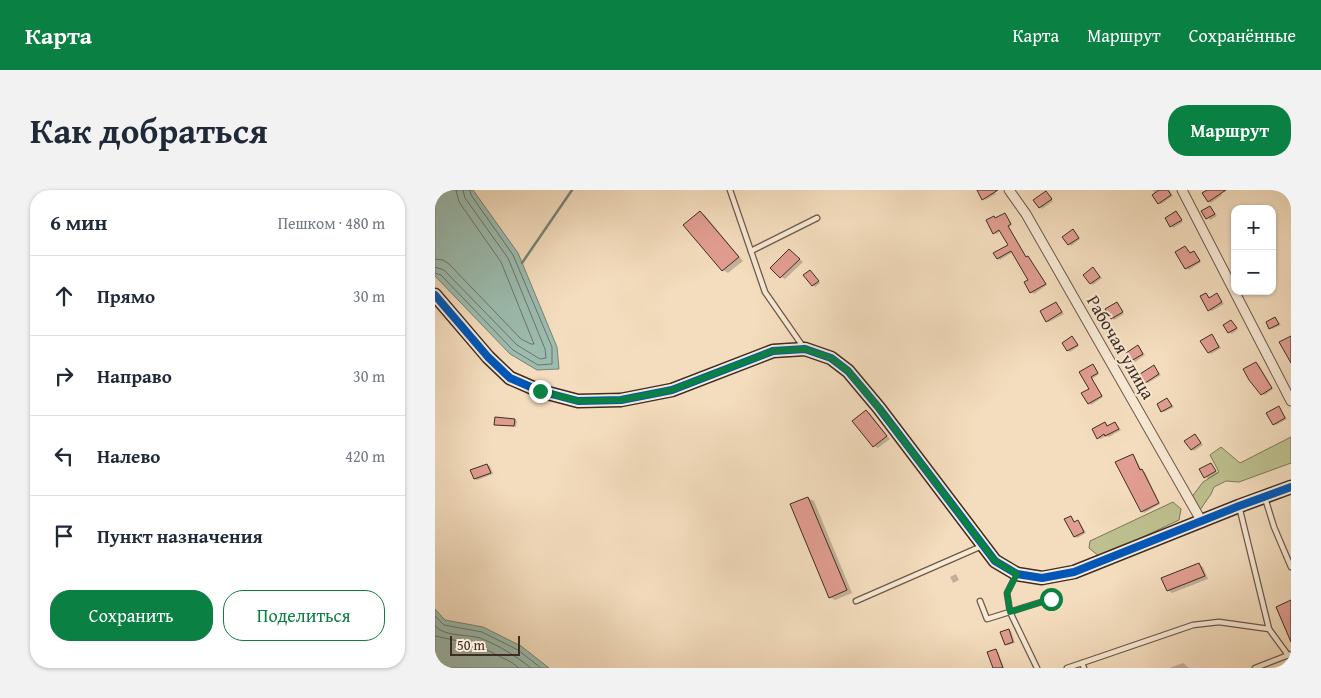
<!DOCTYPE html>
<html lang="ru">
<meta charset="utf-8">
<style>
:root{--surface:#fff;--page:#f2f2f3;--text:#1f2937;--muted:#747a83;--line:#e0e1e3;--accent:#0b8043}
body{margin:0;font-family:"Gentium Book Plus",serif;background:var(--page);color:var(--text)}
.controls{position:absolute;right:15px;top:15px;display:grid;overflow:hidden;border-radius:10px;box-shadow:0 1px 4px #0004}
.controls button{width:45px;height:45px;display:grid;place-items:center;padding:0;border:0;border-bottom:1px solid var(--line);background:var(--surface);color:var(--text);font:25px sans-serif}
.scale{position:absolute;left:15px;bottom:12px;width:70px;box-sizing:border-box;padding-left:5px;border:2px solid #3f2d24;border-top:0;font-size:14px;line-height:18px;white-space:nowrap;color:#3f2d24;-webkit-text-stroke:4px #f8e9d5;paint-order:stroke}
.stop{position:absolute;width:15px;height:15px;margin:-11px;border:4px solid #0b8043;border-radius:50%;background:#fff}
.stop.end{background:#0b8043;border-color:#fff;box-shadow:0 1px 5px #0008}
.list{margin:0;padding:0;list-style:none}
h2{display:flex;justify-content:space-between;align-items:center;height:65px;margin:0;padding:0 20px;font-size:21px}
h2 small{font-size:16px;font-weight:400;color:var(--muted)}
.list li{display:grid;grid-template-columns:32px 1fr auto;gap:15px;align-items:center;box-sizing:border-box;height:80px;padding:0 20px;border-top:1px solid var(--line)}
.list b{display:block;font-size:19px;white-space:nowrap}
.list em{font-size:16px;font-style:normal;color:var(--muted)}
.actions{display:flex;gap:10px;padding:15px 20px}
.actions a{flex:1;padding:11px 0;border:1px solid var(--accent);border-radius:20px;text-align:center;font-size:18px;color:var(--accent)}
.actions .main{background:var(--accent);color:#fff}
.icon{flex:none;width:28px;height:28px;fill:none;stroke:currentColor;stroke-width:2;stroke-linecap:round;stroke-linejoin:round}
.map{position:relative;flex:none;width:856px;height:478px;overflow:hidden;border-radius:20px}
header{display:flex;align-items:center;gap:30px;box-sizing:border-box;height:70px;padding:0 25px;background:var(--accent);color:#fff}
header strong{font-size:24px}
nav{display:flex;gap:28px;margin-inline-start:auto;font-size:18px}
.intro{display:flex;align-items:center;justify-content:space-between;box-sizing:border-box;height:120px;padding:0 30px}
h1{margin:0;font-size:35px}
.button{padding:12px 22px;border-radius:20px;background:var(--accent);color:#fff;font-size:18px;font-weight:700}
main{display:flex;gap:30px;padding:0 30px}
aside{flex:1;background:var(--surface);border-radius:20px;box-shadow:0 1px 4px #0004}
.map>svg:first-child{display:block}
.green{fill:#bec08f;stroke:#7e765a}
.water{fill:#9cbcaf;stroke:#778377}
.shadow{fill:#0003}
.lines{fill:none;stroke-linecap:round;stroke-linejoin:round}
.shore{stroke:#6e746a;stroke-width:1}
.stream{stroke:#778377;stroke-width:2.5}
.building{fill:#e19d91;stroke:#3f2d24}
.lane-casing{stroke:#6c594a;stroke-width:7}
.street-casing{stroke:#6c594a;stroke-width:11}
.secondary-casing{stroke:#3f2d24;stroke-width:15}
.lane{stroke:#f8e9d5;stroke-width:4.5}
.street{stroke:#f8e9d5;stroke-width:9}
.secondary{stroke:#f8e9d5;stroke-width:12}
.cycleway-casing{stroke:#f8e9d5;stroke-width:11}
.cycleway{stroke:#0057b8;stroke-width:8}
.route{stroke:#0b8043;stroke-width:6}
.labels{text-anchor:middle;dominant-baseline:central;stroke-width:4;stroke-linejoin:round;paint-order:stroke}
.street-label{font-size:18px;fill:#3f2d24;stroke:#f8e9d5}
</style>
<header>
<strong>Карта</strong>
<nav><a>Карта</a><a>Маршрут</a><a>Сохранённые</a></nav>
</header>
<div class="intro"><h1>Как добраться</h1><a class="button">Маршрут</a></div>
<main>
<aside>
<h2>6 мин<small>Пешком · 480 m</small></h2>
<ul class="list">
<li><svg class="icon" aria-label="ahead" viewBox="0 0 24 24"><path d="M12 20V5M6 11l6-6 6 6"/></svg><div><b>Прямо</b></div><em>30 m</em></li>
<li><svg class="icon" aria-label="right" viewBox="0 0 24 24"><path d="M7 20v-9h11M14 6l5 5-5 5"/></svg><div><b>Направо</b></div><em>30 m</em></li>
<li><svg class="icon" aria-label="left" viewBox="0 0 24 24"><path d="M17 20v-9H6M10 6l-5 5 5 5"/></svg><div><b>Налево</b></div><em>420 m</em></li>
<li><svg class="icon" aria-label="arrive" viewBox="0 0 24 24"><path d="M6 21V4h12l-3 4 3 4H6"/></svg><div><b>Пункт назначения</b></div></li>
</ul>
<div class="actions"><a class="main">Сохранить</a><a>Поделиться</a></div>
</aside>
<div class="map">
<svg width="856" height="478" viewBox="0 0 856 478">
<rect width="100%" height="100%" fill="#f4ddbe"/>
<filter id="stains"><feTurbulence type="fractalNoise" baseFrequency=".004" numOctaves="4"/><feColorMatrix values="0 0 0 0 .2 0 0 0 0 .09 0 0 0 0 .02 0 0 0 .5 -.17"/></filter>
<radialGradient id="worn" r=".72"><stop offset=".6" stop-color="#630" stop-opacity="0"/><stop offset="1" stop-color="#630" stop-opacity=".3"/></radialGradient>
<g class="green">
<polygon points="856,247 856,273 804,292 791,291 779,297 776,304 765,320 756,308 768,292 784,282 775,265 786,257 805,273"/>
<polygon points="738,312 746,319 744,330 665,367 654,358 655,351"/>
</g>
<g class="water">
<polygon points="0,0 38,0 83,63 122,157 124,179 102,180 75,164 0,86"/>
<polygon points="0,419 10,430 48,437 86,456 114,478 0,478"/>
</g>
<g class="shadow">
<polygon points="543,0 559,0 561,4 550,10"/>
<polygon points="718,0 734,0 738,6 726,14 724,13"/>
<polygon points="774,0 784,0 787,5 776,13 773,11"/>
<polygon points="611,2 618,11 607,19 605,17"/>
<polygon points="775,17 782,26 775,30 768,21"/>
<polygon points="265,22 270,25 308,71 293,83 288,80"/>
<polygon points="741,23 748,32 738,38 731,29"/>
<polygon points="570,24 577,35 574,37 592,68 595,69 612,95 599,104 596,102 595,90 578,62 565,70 563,68 574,55 566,41 561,44 559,43 559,27 561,28"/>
<polygon points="640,42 645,49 636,56 629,47"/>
<polygon points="750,57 756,64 759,62 761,64 766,72 754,80 751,78"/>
<polygon points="354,60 368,72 350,89 346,87"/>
<polygon points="658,79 667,88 658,95 656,93"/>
<polygon points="377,83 385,93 380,97 370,85"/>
<polygon points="771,104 775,108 782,105 789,114 777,121 774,120"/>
<polygon points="621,113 629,124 614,132 612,131"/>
<polygon points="682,114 689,124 679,130 672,120"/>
<polygon points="840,128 846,135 837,139 835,138"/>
<polygon points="796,131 803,139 797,144 794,142"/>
<polygon points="777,146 786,158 776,164 774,162"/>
<polygon points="637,148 644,156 635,162 633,160"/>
<polygon points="703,156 710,165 700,172 692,163"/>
<polygon points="821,173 824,175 838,199 830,205 827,204"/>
<polygon points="658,176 664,184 657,189 668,207 656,215 654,213 655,199 646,182"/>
<polygon points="719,177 726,185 713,193 711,192"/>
<polygon points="732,209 739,217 729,222 727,221"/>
<polygon points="844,217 852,229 841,235 839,234"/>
<polygon points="431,221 435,223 455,249 443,258 439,256"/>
<polygon points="79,230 82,231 81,237 61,234"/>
<polygon points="670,233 673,237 680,233 686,240 674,247 672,246 665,249 663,248"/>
<polygon points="760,245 768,255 759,261 756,259"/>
<polygon points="698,265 700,267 707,281 710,282 725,314 709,323 707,321"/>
<polygon points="776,274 783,283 773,289 766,280"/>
<polygon points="52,275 55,276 58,284 42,290 40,289"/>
<polygon points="373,308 379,311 417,403 400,410 395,407"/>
<polygon points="636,327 640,333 643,331 645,333 651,343 642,348 640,346"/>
<polygon points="764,375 768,377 773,389 737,403 733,400"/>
<polygon points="521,384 524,390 518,393 515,387"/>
<polygon points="574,440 576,441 580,453 573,455 571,454"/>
<polygon points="561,461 563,462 569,478 559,478"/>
<polygon points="748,473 754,478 734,478"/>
<polygon points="848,475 849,478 840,478"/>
</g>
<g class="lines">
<g class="shore">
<polyline points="0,69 8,70 14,74 86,149 96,154 99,154 66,72 24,12 21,0"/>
<polyline points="0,77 9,80 82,155 105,169 111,168 110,159 73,68 30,8 28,0"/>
<polyline points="0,83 6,85 78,160 103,175 117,174 117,157 78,65 36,5 35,0"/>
<polyline points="0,426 9,435 47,442 83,460 106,478"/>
<path d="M0,436C10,447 31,444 45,448C63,455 81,466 96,478"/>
<polyline points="0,446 42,455 76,472 84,478"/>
</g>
<polyline class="stream" points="87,73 137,0"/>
</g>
<g class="building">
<polygon points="542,0 563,0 547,10"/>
<polygon points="724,0 733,0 736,5 723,14 717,5"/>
<polygon points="772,0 791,0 773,12 767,3"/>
<polygon points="611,1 617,9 604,18 598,10"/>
<polygon points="775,16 780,24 771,29 766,21"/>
<polygon points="265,21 304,67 287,81 248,35"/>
<polygon points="741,21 747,30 735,37 730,28"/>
<polygon points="570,23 576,34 573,36 591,67 593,66 611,94 595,103 589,92 593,90 576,61 562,69 558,63 573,55 564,40 558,44 551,30 559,26 560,28"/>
<polygon points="638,39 644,48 633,55 627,47"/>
<polygon points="750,56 755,63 759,61 765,71 750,79 740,62"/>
<polygon points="354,59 365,69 345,88 335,78"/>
<polygon points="658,77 665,87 655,94 648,85"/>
<polygon points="375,80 384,91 377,96 368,85"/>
<polygon points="771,103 774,108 782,103 787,112 773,121 765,106"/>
<polygon points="621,112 627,122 611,132 605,121"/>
<polygon points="682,112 688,122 676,129 670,119"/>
<polygon points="840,127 844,134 834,139 831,132"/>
<polygon points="796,130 802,138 793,143 788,135"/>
<polygon points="777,144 784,157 773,163 765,151"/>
<polygon points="637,146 643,155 632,161 627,153"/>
<polygon points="856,146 856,173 844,152"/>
<polygon points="703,155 708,164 696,171 691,163"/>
<polygon points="821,172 837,198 826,205 814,190 808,179"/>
<polygon points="658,174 663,183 656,187 667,206 653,214 646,203 654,199 644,182"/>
<polygon points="719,175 724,184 710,193 705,184"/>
<polygon points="732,208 737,216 726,222 722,214"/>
<polygon points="844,216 850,228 838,235 831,223"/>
<polygon points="431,220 452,246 438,257 417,231"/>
<polygon points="60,227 80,229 79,236 59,235"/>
<polygon points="670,232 672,236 680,232 684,239 670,246 669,244 662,249 657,239"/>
<polygon points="760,244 766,253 756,260 749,251"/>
<polygon points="698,264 705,280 707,279 724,313 706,322 680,272"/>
<polygon points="776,273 781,281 769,288 764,279"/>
<polygon points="52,274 56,283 39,289 35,280"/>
<polygon points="373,307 412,400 394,408 355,314"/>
<polygon points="636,326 639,332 643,330 649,342 639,347 629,329"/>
<polygon points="764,373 770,386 732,401 726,388"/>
<polygon points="856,410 856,452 841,417"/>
<polygon points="574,439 578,452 570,455 565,442"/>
<polygon points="561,459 568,478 558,478 552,462"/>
</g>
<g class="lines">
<defs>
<g id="lane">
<polyline points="295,0 330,102 369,158"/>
<polyline points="316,61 382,28"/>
<polyline points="830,308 839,337 856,377"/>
<polyline points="804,316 834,439"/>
<polyline points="581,385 572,403 575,422 602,478"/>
<polyline points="421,411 547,356"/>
<polyline points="545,411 552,429 616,409"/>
<polyline points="647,473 758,435 784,432 834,439 853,465"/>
<polyline points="632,478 647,473 649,478"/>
<polyline points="820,478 856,464"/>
</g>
<g id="street">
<polyline points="574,0 591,24 767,332"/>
<polyline points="747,0 856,211"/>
</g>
<polyline id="secondary" points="0,105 53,167 75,188 105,201 143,211 186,210 237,200 338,161 370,159 396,168 413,181 444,218 560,371 582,384 607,388 639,382 804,316 856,297"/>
</defs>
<use href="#lane" class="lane-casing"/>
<use href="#street" class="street-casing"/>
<use href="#secondary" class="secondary-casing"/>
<use href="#lane" class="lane"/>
<use href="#street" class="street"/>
<use href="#secondary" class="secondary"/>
<defs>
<polyline id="cycleway" points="0,105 53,167 75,188 105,201 143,211 186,210 237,200 338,161 370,159 396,168 413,181 444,218 560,371 582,384 607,388 639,382 804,316 856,297"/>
</defs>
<use href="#cycleway" class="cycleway-casing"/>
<use href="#cycleway" class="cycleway"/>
</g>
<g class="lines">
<polyline class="route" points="105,201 143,211 186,210 237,200 338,161 370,159 396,168 413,181 444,218 560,371 582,384 572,403 575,422 616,409"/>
</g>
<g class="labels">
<g class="street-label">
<text transform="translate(686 157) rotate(60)">Рабочая улица</text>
</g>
</g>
<rect width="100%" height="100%" filter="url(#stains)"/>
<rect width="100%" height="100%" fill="url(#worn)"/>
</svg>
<div class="controls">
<button>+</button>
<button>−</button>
</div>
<div class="scale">50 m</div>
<div class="stop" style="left:616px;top:409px"></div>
<div class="stop end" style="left:105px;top:201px"></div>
</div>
</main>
